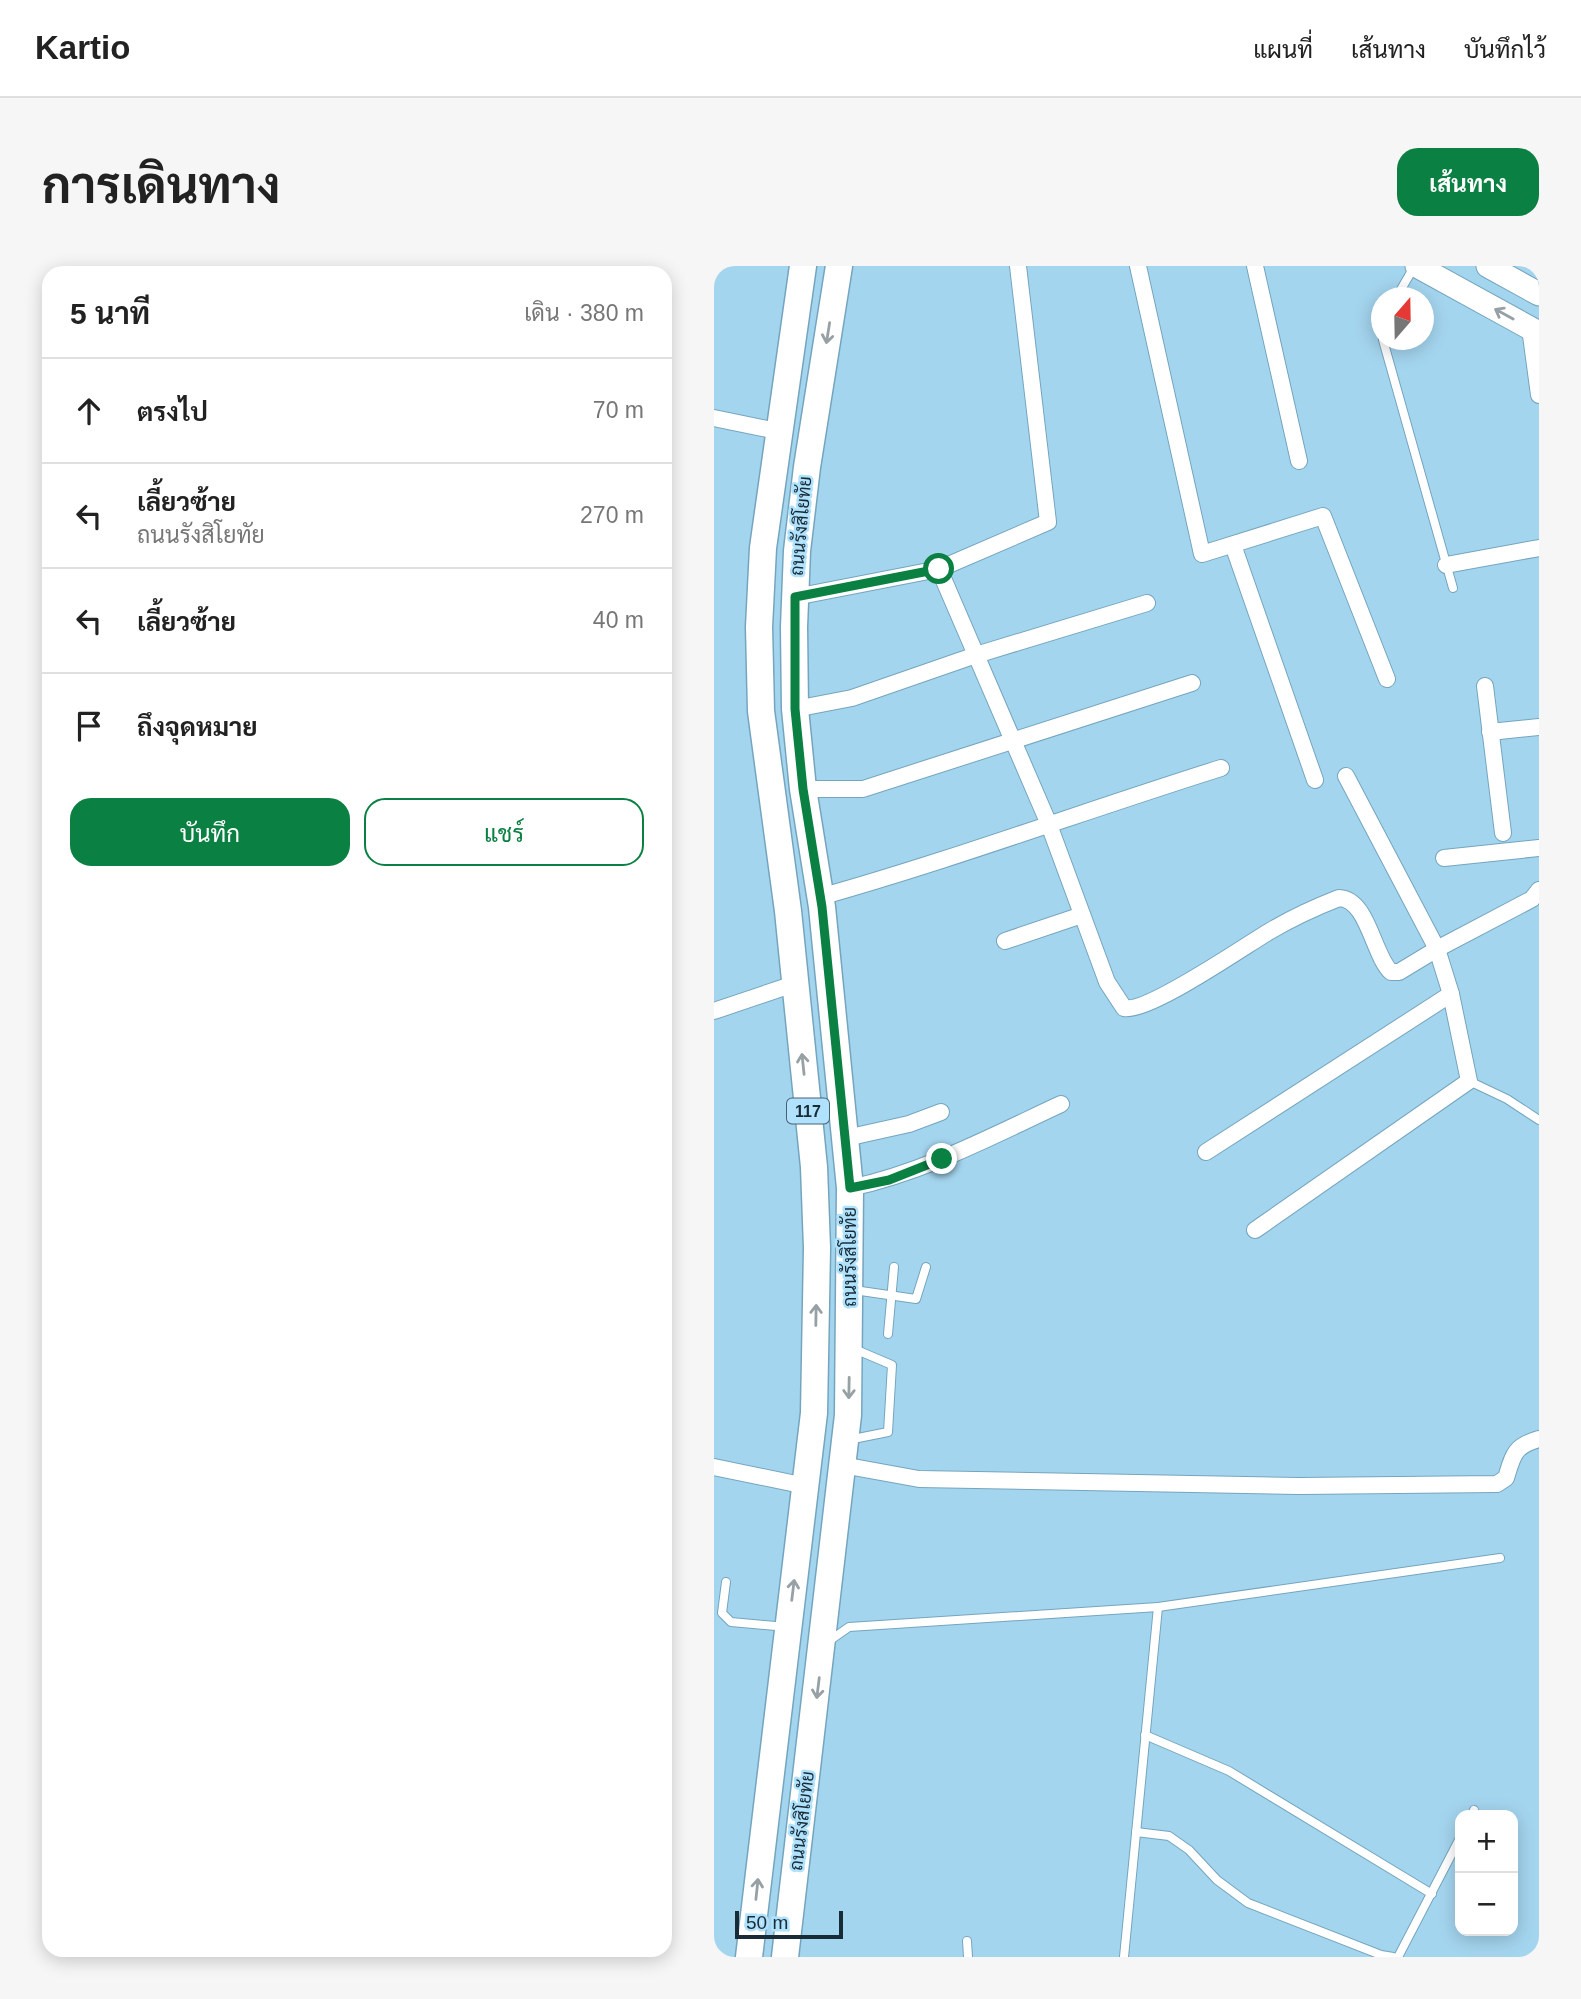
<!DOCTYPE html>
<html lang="th">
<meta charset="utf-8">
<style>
:root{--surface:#fff;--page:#f6f6f6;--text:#222;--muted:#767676;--line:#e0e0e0;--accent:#0b8043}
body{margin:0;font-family:Helvetica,Sarabun,sans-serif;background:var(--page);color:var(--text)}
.controls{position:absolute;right:21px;bottom:21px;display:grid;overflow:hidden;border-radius:14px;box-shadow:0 4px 18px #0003}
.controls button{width:63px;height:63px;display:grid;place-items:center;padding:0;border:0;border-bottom:2px solid var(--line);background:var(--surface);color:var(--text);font:35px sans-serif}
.compass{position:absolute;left:657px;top:21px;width:63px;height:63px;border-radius:50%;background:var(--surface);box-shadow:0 4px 18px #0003;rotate:20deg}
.scale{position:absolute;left:21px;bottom:18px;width:108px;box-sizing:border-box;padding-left:7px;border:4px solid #182b36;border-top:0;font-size:19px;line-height:24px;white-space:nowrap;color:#182b36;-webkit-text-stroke:5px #b0e2fd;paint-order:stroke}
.stop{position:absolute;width:21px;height:21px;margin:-16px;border:5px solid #0b8043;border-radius:50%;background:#fff}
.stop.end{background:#0b8043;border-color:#fff;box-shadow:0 2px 7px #0008}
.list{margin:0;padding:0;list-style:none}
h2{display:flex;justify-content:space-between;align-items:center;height:91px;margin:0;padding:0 28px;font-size:30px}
h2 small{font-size:23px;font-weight:400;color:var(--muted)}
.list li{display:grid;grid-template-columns:46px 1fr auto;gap:21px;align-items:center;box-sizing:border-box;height:105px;padding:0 28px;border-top:2px solid var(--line)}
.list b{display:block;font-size:26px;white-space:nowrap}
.list p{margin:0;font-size:23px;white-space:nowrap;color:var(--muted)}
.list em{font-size:23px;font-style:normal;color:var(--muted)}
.actions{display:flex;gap:14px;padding:21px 28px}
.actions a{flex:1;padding:16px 0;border:2px solid var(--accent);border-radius:21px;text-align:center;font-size:24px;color:var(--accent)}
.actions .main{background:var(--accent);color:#fff}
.icon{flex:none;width:38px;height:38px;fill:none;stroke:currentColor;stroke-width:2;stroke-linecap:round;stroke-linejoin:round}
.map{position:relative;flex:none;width:825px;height:1691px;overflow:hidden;border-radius:21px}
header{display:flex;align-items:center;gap:42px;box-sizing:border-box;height:98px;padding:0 35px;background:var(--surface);border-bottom:2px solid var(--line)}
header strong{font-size:33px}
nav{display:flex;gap:38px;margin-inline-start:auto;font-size:24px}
.intro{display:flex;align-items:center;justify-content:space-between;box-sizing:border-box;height:168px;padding:0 42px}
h1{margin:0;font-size:49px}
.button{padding:18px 32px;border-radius:21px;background:var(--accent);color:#fff;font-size:24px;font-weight:700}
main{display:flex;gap:42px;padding:0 42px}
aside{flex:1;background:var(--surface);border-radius:21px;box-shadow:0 4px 18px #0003}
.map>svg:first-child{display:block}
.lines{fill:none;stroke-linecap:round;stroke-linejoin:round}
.service-casing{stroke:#75a5be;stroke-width:10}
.minor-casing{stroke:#75a5be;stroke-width:18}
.secondary-casing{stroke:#75a5be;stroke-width:25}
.primary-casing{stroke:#75a5be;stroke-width:29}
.service{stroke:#fff;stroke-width:8}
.minor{stroke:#fff;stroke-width:16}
.secondary{stroke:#fff;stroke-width:23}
.primary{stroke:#fff;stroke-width:26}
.oneway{stroke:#97a0a5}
.route{stroke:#0b8043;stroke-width:9}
.labels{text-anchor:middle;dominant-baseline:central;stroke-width:5;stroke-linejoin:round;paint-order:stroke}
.shield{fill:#b0e2fd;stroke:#466272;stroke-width:2}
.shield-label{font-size:16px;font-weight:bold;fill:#182b36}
.street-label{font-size:18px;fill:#182b36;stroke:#b0e2fd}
</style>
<header>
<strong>Kartio</strong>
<nav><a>แผนที่</a><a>เส้นทาง</a><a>บันทึกไว้</a></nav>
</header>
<div class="intro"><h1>การเดินทาง</h1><a class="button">เส้นทาง</a></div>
<main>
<aside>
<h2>5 นาที<small>เดิน · 380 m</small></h2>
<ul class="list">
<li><svg class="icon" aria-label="ahead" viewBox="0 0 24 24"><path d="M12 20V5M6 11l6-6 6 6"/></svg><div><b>ตรงไป</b></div><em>70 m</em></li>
<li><svg class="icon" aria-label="left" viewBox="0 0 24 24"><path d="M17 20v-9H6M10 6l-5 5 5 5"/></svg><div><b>เลี้ยวซ้าย</b><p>ถนนรังสิโยทัย</p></div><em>270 m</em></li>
<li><svg class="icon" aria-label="left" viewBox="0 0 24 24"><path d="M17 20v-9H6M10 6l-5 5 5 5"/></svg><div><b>เลี้ยวซ้าย</b></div><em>40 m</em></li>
<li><svg class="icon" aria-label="arrive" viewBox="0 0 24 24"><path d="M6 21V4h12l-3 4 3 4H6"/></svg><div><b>ถึงจุดหมาย</b></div></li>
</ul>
<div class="actions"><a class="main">บันทึก</a><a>แชร์</a></div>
</aside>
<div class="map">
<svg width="825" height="1691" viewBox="0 0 825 1691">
<rect width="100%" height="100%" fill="#a4d5ef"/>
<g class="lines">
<defs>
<g id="service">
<polyline points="682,32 700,1"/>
<polyline points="668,54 665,58 668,69"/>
<polyline points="669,74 739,322"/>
<polyline points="755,815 793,833 825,854"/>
<polyline points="140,1024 202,1033 212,1001"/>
<polyline points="174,1068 180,1001"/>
<polyline points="134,1174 174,1166 178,1099 138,1082"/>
<polyline points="12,1316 8,1347 17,1356 72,1361"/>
<polyline points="115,1375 135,1361 444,1341 786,1292"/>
<polyline points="431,1469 515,1505 718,1628"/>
<polyline points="758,1549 760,1544"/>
<polyline points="422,1566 455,1570 475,1584 503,1614 534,1637 667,1689 679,1691"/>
<polyline points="253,1675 254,1691"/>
<polyline points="410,1691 444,1341"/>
<polyline points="684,1691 746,1572"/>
</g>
<g id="minor">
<polyline points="424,0 488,288 609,250 673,413"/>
<polyline points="541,0 585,195"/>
<polyline points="816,62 825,129"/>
<polyline points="0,152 63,165"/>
<polyline points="519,279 601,514"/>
<polyline points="732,299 825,282"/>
<path d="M225,303L334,556L393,716L410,742C433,748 532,679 556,665C578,652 602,641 625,632C654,633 659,689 677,706H685L723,683L632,510"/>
<polyline points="81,331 225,303 334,256 304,0"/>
<polyline points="771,420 789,567"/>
<polyline points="81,443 138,432 262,389 433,337"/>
<polyline points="776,466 825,461"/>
<polyline points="89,523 149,523 478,417"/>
<polyline points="730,592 825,582"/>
<path d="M106,631C241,593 373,544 507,502"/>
<polyline points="291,675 368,649"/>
<polyline points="0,745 80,718"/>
<polyline points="132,872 195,858 227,846"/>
<polyline points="492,886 737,728"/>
<path d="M136,922C211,906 278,870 347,838"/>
<polyline points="541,964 755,815 737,728 723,683 818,633 825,624"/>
<path d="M128,1199L205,1213L585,1220L783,1218L792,1212C799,1189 800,1180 825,1173"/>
<polyline points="0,1201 92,1220"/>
</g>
<g id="secondary">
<polyline points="703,0 825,67"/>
<polyline points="774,0 825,28"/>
</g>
<g id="primary">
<polyline points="35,1691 100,1147 103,982 100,901 74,645 47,445 45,361 49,282 89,0"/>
<polyline points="71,1691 134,1149 136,922 108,641 89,523 81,443 80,361 83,285 93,201 125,0"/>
</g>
</defs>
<use href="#service" class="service-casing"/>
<use href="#minor" class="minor-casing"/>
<use href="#secondary" class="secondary-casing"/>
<use href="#primary" class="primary-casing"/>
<use href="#service" class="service"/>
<use href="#minor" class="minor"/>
<use href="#secondary" class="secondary"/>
<use href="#primary" class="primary"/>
</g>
<defs><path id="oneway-shaft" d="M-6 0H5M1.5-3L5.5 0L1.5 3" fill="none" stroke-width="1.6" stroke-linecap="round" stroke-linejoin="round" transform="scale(1.75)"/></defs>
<g class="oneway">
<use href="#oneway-shaft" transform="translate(790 48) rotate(-151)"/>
<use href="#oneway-shaft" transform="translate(114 67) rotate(99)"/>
<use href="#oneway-shaft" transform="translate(89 798) rotate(-96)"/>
<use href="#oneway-shaft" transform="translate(102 1049) rotate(-89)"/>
<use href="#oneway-shaft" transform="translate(135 1122) rotate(91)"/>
<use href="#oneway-shaft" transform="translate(79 1324) rotate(-83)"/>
<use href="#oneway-shaft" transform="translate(104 1422) rotate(97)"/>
<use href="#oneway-shaft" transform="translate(43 1623) rotate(-84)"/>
</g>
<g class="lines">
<polyline class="route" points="225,303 81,331 81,443 89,523 108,641 136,922 175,914 228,893"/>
</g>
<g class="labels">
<rect class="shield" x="73" y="832.5" width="42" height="25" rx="5"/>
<g class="shield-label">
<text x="94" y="845">117</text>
</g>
<g class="street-label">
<text transform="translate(87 260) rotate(-85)">ถนนรังสิโยทัย</text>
<text transform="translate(136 991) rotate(-90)">ถนนรังสิโยทัย</text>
<text transform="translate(88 1555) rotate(-83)">ถนนรังสิโยทัย</text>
</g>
</g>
</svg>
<div class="controls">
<button>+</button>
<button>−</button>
</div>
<svg class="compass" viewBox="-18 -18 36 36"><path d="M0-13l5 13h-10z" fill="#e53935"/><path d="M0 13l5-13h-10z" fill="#767676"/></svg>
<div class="scale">50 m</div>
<div class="stop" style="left:225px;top:303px"></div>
<div class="stop end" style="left:228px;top:893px"></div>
</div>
</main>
